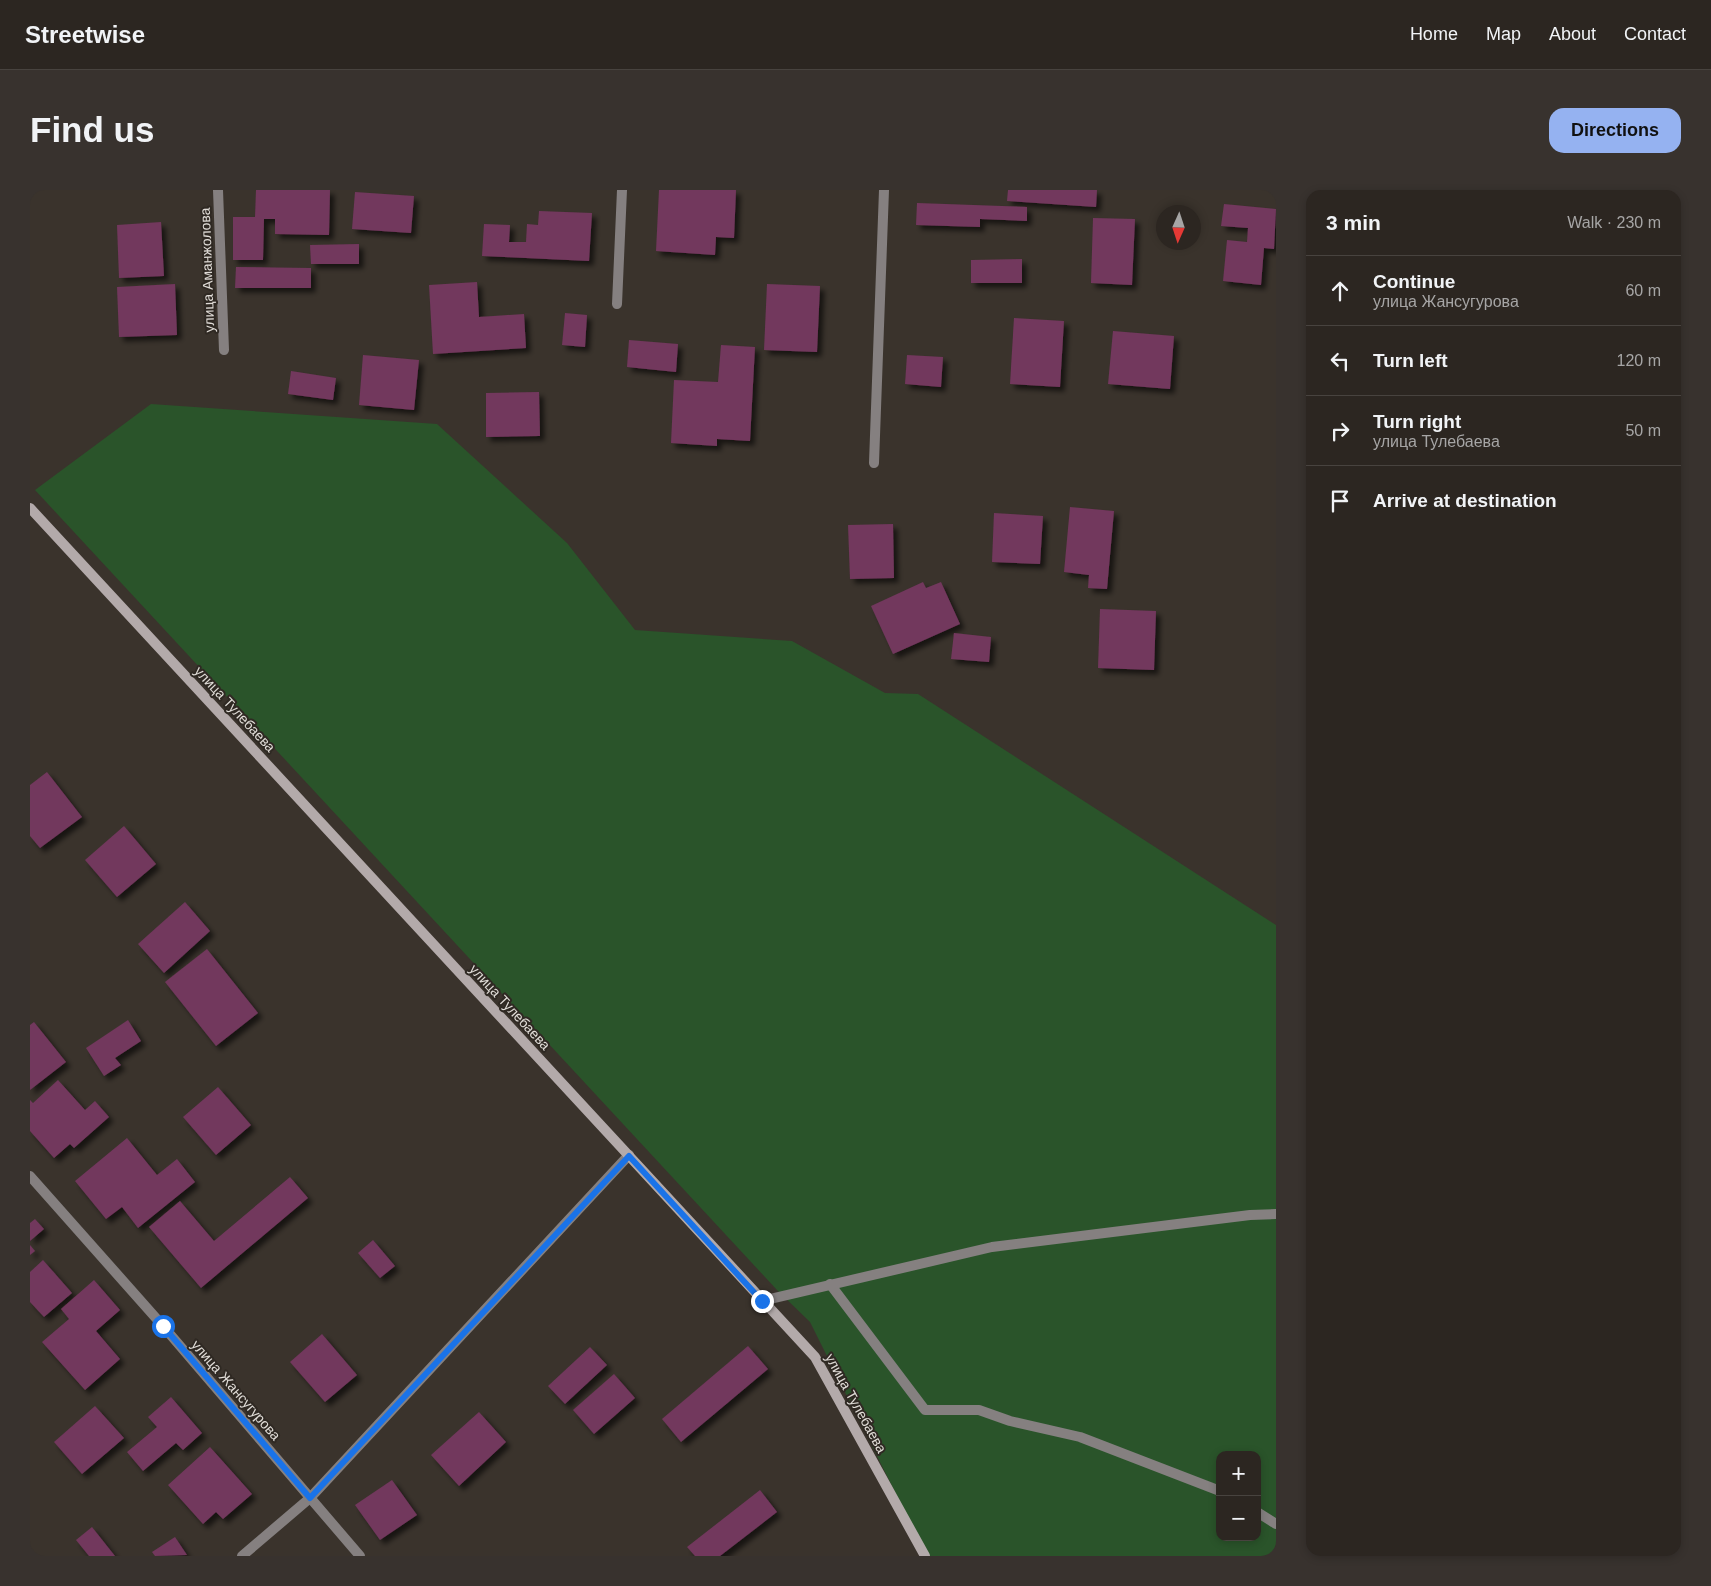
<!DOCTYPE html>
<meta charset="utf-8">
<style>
:root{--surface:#2c2621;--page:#38322e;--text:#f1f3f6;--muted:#a6a5a5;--line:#48433f;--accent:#95b2f1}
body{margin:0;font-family:Arial,sans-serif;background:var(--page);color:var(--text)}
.controls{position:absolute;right:15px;bottom:15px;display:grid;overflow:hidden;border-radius:10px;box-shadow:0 2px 8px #0003}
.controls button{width:45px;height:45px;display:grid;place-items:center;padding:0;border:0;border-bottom:1px solid var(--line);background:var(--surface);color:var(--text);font:25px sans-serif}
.compass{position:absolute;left:1126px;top:15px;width:45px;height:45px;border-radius:50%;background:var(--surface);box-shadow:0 2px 8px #0003;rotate:183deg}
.stop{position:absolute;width:15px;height:15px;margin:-11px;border:4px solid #1a73e8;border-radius:50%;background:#fff}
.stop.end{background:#1a73e8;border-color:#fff;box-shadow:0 1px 5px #0008}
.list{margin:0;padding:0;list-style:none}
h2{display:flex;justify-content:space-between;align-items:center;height:65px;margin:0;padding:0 20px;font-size:21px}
h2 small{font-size:16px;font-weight:400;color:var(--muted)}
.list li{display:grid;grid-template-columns:32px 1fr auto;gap:15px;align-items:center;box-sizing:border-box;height:70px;padding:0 20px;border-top:1px solid var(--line)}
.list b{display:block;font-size:19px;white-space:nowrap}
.list p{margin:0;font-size:16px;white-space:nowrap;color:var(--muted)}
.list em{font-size:16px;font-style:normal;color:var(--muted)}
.icon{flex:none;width:28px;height:28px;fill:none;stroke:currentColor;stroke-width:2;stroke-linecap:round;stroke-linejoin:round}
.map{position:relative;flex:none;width:1246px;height:1366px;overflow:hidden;border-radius:15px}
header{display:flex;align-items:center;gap:30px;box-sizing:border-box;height:70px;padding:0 25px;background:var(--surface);border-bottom:1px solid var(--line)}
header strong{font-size:24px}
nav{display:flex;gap:28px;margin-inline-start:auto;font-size:18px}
.intro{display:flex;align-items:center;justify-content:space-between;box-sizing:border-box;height:120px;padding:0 30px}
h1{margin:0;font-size:35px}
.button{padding:12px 22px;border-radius:15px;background:var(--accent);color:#111;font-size:18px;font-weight:700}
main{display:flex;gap:30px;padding:0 30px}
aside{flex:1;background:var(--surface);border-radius:15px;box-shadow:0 2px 8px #0003}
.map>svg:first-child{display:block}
.green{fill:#2a542a;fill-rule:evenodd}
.building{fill:#72375d;filter:url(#shadow)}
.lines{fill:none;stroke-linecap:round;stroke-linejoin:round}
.lane{stroke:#858080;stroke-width:10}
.street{stroke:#858080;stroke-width:10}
.secondary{stroke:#b3aaaa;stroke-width:10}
.route{stroke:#1a73e8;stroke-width:6}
.labels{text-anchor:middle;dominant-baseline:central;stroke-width:4;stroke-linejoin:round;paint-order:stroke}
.street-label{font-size:14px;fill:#e1ddd8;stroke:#2f2923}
</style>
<header>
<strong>Streetwise</strong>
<nav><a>Home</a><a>Map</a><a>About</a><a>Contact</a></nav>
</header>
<div class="intro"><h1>Find us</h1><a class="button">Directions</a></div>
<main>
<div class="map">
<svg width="1246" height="1366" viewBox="0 0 1246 1366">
<defs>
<filter id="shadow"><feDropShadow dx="4.5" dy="4.5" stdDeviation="2.5" flood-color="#0009"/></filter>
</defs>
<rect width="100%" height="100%" fill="#3a332c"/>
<path class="green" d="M121,214L407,234L537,353L605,440L762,451L855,503L888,504L1246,735V1366H897L780,1132L747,1100L5,300ZM1190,1265H1227V1347H1190Z"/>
<g class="building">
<polygon points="226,0 300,0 299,45 245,44 245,29 234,29 233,70 203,70 203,27 225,27"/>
<polygon points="629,0 706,0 704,48 686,47 685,65 626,61"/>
<polygon points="978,0 1067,0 1066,17 977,11"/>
<polygon points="325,2 384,6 381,43 322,39"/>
<polygon points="887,13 997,17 997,31 950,29 950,37 886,35"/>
<polygon points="1194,14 1246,19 1244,59 1234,58 1231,95 1193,91 1197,50 1217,52 1218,38 1191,36"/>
<polygon points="509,21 562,23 559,71 452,66 454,34 480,35 479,52 496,52 497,34 508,35"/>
<polygon points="1063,28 1105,29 1102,95 1061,93"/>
<polygon points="131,32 134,86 89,88 87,35"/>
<polygon points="329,54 329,74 281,74 280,55"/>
<polygon points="992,69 992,93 941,93 941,70"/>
<polygon points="206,77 281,78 281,98 205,98"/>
<polygon points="447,92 449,127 494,124 496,158 403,164 399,95"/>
<polygon points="145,94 147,145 89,147 87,97"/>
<polygon points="737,94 790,96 787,162 734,160"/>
<polygon points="535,123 557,125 555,157 532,155"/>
<polygon points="984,128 1034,131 1030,197 980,194"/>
<polygon points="1083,141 1144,146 1140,199 1078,194"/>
<polygon points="599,150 648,154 646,182 597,177"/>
<polygon points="691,155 725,157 720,251 687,249 687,256 641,253 644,190 688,192"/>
<polygon points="333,165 389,170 384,220 329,215"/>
<polygon points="877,165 913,167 911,197 875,194"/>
<polygon points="261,181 306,188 303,210 258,204"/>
<polygon points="509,202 510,246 456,247 456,203"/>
<polygon points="1040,317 1084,321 1077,399 1058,398 1059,385 1034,382"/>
<polygon points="964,323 1013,326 1010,374 962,372"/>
<polygon points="863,334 864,388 820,389 818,335"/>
<polygon points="893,392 896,398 911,392 930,434 863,464 841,416"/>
<polygon points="1070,419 1126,421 1124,480 1068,478"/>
<polygon points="924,443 961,447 959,472 921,469"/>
<polygon points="17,582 52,627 10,658 0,646 0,595"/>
<polygon points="94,636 126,674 87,707 55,670"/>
<polygon points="155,712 180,741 134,783 108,754"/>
<polygon points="177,759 228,823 186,856 135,792"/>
<polygon points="98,830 111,851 85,868 91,875 74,886 56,858"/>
<polygon points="4,832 36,872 0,900 0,835"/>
<polygon points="28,890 55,920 65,911 79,927 44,958 40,954 24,968 0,941 0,910 3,913"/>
<polygon points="188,897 221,935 186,965 153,927"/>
<polygon points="97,948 127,985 147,969 165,992 108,1038 92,1017 76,1029 45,991"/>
<polygon points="260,987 278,1008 171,1098 119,1037 150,1011 184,1051"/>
<polygon points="5,1029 14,1039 0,1051 0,1033"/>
<polygon points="343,1050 365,1076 350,1088 328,1063"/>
<polygon points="0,1055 5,1061 0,1065"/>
<polygon points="13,1070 42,1103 14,1127 0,1112 0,1082"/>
<polygon points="64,1090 90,1120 66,1141 90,1169 55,1200 12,1152 39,1129 31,1119"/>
<polygon points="292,1144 327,1185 295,1212 260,1172"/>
<polygon points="718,1156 738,1179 651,1252 632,1229"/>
<polygon points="560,1157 577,1175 535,1214 518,1196"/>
<polygon points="584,1184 605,1208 564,1244 543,1220"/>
<polygon points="141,1207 172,1243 153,1260 146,1253 113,1281 97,1262 127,1237 118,1227"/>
<polygon points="65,1216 94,1248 52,1284 24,1252"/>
<polygon points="449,1222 476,1252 429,1296 401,1265"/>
<polygon points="180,1257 222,1304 193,1329 186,1322 173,1334 138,1295"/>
<polygon points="362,1290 387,1325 350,1350 325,1315"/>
<polygon points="730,1300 747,1322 690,1366 665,1366 657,1357"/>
<polygon points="62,1337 85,1366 59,1366 46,1350"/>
<polygon points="145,1347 157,1365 125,1366 122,1362"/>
</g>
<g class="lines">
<g class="lane">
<polyline points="800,1094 895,1220 949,1220 980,1231 1050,1247 1190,1301"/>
<polyline points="732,1111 962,1057 1220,1025 1246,1024"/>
<polyline points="1227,1322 1246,1334"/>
</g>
<g class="street">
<polyline points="188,0 194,160"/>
<polyline points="587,114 592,0"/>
<polyline points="844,273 854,0"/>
<polyline points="0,986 133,1136 330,1366"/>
<polyline points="212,1366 280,1308 599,965"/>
</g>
<polyline class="secondary" points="0,318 785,1167 895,1366"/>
</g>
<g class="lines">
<polyline class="route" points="133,1136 280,1308 599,966 732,1111"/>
</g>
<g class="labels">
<g class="street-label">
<text transform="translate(177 80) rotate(-92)">улица Аманжолова</text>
<text transform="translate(205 519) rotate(47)">улица Тулебаева</text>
<text transform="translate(480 817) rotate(47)">улица Тулебаева</text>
<text transform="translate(206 1200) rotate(49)">улица Жансугурова</text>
<text transform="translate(826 1213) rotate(61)">улица Тулебаева</text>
</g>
</g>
</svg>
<div class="controls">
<button>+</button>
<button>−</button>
</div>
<svg class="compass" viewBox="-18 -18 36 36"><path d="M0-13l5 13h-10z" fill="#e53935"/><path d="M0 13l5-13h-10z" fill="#a6a5a5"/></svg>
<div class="stop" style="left:133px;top:1136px"></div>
<div class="stop end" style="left:732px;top:1111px"></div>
</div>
<aside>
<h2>3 min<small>Walk · 230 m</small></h2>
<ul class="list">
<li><svg class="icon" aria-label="ahead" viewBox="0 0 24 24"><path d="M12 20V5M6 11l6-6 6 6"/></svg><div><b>Continue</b><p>улица Жансугурова</p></div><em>60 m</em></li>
<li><svg class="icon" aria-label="left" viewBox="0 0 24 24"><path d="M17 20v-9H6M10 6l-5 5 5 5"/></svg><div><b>Turn left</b></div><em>120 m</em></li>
<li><svg class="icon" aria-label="right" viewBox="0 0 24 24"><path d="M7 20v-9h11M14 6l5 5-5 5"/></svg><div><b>Turn right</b><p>улица Тулебаева</p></div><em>50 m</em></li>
<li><svg class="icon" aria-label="arrive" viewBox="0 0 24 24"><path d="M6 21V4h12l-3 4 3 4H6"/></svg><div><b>Arrive at destination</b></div></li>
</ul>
</aside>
</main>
